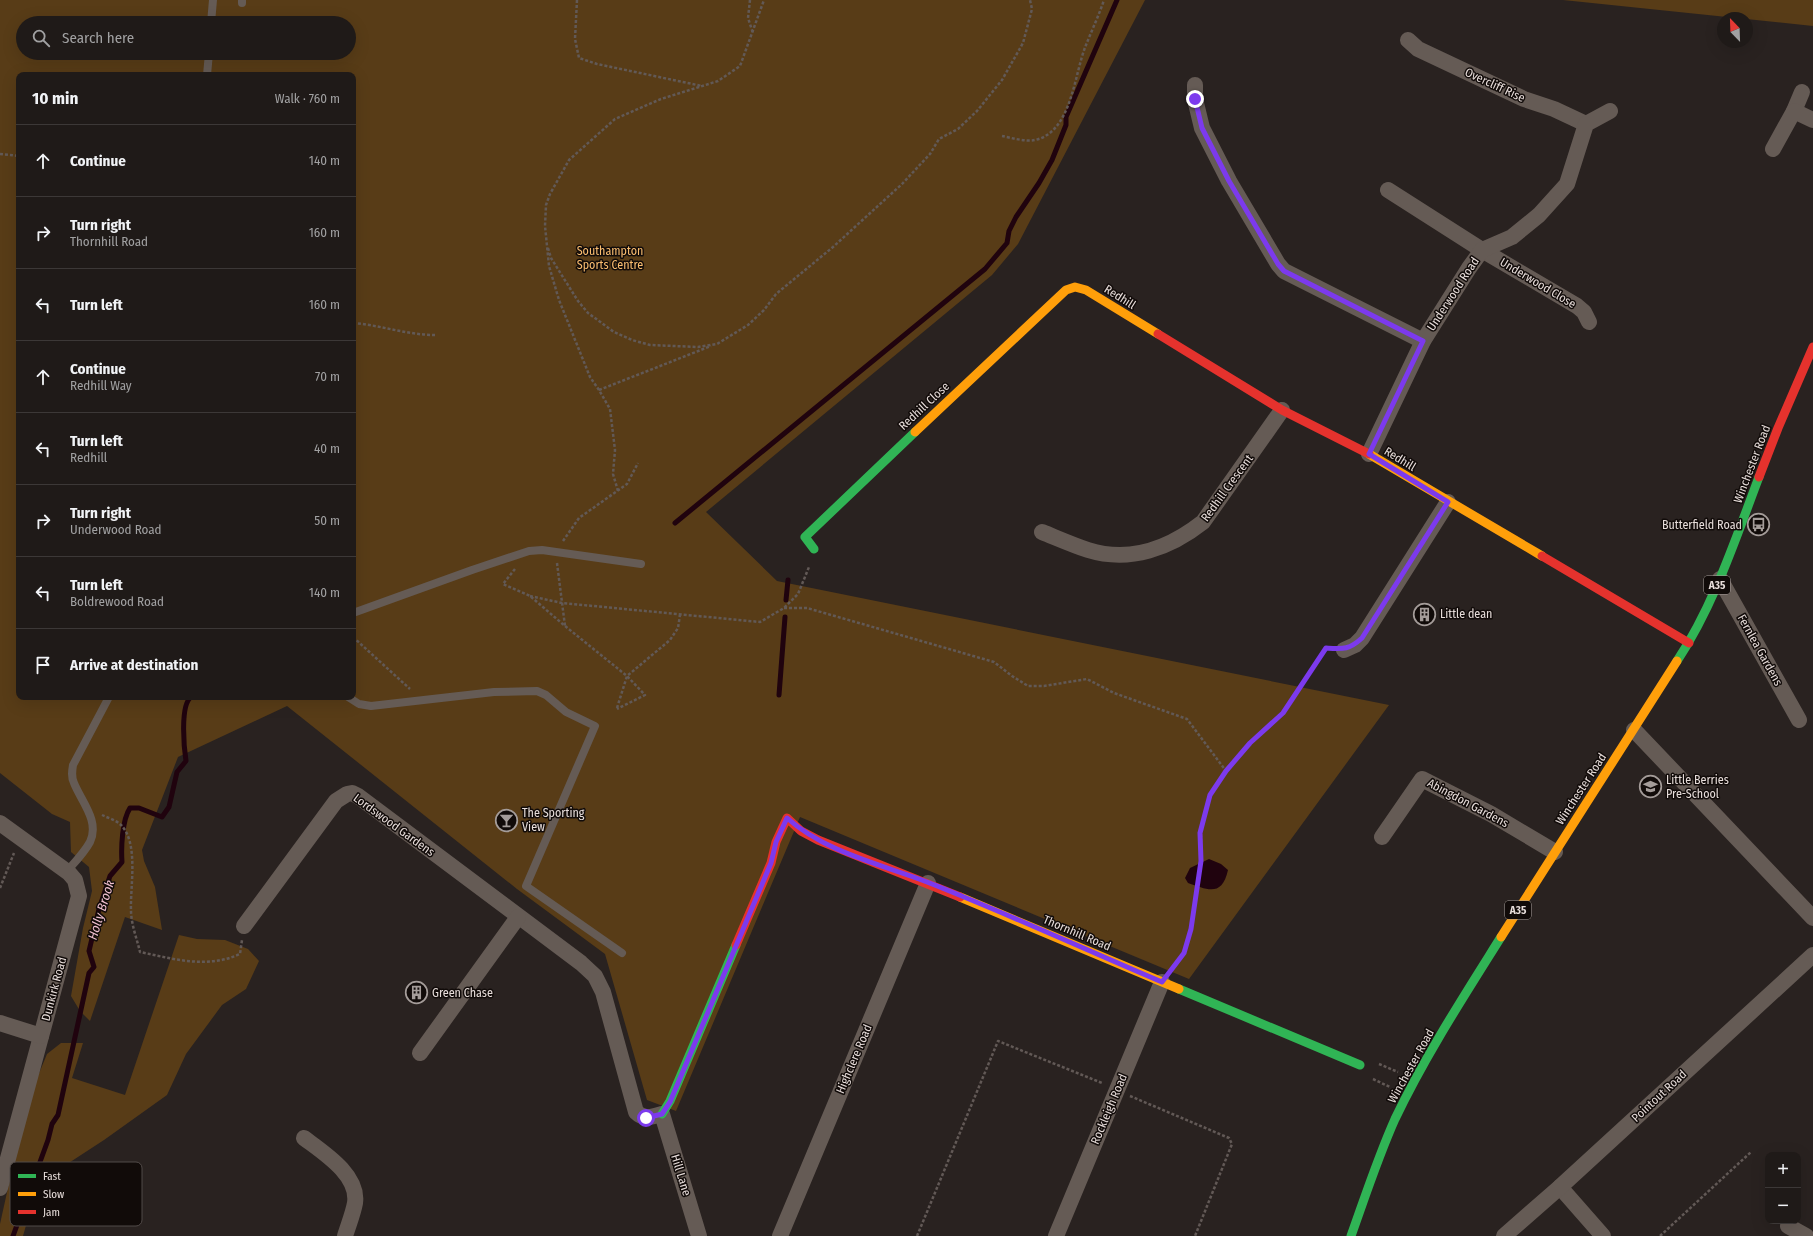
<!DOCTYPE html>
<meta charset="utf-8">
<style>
:root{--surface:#1f1a18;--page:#272321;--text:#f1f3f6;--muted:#a1a1a2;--line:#3c3837}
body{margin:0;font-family:"Fira Sans Condensed",sans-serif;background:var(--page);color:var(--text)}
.controls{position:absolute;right:12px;bottom:12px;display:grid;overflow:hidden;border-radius:8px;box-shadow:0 4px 16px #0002}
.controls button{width:36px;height:36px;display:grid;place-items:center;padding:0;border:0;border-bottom:1px solid var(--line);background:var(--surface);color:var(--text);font:20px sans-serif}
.compass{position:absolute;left:1717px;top:12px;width:36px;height:36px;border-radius:50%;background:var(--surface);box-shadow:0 4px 16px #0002;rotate:337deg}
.stop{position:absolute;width:12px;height:12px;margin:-9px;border:3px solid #7c3aed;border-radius:50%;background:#fff}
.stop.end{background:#7c3aed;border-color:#fff;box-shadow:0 1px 4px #0008}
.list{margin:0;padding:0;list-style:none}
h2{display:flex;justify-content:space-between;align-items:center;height:52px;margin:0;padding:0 16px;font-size:17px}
h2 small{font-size:13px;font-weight:400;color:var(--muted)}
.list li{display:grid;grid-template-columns:26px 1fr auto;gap:12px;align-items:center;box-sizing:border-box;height:72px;padding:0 16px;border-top:1px solid var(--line)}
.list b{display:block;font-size:15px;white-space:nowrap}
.list p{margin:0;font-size:13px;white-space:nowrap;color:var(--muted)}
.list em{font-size:13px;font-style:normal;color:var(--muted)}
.icon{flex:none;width:22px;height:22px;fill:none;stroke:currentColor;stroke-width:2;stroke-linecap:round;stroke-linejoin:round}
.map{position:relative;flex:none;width:1813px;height:1236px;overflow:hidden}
.search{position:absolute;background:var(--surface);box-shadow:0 4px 16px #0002;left:16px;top:16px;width:340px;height:44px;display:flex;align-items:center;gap:10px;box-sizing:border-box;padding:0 14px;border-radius:22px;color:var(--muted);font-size:15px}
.panel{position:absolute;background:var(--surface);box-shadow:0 4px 16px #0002;left:16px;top:72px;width:340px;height:628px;border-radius:8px}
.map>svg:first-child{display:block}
.green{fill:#583c17;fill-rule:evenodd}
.water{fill:#20030e}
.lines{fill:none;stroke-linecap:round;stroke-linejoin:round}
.stream{stroke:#20030e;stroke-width:5}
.path{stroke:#625956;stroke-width:2.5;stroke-dasharray:3 2;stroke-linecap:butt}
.lane{stroke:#655b55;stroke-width:8}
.street{stroke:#655b55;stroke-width:16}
.fast{stroke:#30b455;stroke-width:9}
.slow{stroke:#ff9f0a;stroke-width:9}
.jam{stroke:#e5322d;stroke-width:9}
.route{stroke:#7c3aed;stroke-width:5}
.labels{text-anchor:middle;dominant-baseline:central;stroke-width:3;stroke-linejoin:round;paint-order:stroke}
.shield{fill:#110b09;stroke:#a79e9b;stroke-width:1}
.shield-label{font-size:11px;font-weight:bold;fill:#e7ddda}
.street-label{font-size:12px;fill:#e7ddda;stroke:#110b09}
.park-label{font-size:12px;fill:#fbbe70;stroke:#110b09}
.poi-label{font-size:12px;fill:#e7ddda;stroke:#110b09;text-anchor:start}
.water-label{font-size:13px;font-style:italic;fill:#f1c0d0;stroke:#110b09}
.key{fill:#110b09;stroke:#514a48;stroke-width:1}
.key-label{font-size:11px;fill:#e7ddda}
</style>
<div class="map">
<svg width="1813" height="1236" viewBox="0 0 1813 1236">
<rect width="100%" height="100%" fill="#292220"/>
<g class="green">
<path d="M0,0H1145L1018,244L992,275L706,512L777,581L1389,705L1189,979L800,817L676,1111L647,1100L605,954L517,889L287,706L178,757L142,850L144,861L155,887L162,930L125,917L90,1021L80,1011L71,996L83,928L92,891L89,867L71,852L70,822L52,814L0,773ZM23,23H349V53H23ZM19,75H353V697H19Z"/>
<polygon points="1563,0 1813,0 1813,26"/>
<polygon points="179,935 197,939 225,940 248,949 259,961 246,989 222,1005 186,1054 167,1095 104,1140 38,1183 23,1236 0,1236 0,1224 17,1147 35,1083 47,1054 61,1043 83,1043 72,1078 125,1095"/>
</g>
<path class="water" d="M1209,859L1221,864L1228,870C1222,897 1208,890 1188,883L1185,878L1190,868Z"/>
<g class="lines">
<g class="stream">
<polyline points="675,523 985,269 1007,243 1009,231 1016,217 1039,183 1052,160 1066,125 1066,117 1117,0"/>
<polyline points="786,600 788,580"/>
<polyline points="779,695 785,617"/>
<path d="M13,1236L48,1140L52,1124L58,1115L89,973L94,967L89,951L99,909L110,876L122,862C121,848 122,820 130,808H139L162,817L169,807L177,772L186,761C184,748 180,705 191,697"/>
</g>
<g class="path">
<polyline points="577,0 575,39 579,58 597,64 702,86"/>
<polyline points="750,0 748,18 753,33"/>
<path d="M1002,136C1012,138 1026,142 1035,140C1072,132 1074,74 1086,45C1092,30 1099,15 1104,0"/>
<polyline points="0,154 19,156"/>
<polyline points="548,248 551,258 578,301 588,313 614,332 632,340 650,345 698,347 717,344 748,325 764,310 776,294 833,247 902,184 930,154 939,139 958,129 977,111 1002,80 1023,43 1032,9 1030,0"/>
<path d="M353,323C380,325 407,335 435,335"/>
<polyline points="599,390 711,346"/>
<polyline points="618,491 613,474 615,450 610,409 599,390 590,377 559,300 549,266 545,226 546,205 550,194 569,160 615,119 661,99 718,81 740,66 764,0"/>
<polyline points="563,541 579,518 627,484 638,463"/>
<polyline points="557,563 565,626"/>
<polyline points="515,569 503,584 530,596 565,626 627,676 645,695 617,709"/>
<polyline points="530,596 562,603 760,622 784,608 798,594 809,567"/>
<polyline points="784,608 807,608 994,662 1012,676 1028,686 1044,686 1087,679 1114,693 1187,719 1226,771"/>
<polyline points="353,637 410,689"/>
<polyline points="617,708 627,676 670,640 678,628 680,615"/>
<path d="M102,815C108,818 116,820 121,825C139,843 130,887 131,910C131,924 137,939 140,952C174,959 207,969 240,954L242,940"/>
<polyline points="0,888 14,853"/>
<polyline points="1174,967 1184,953 1191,929 1201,861 1201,833 1210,795 1226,771 1250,743 1283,713 1326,648 1328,648"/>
<polyline points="1379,1064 1398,1072"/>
<polyline points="1373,1079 1390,1087"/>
<polyline points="1130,1096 1229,1138 1232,1144 1195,1236"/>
<polyline points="917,1236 998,1041 1102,1083"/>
<polyline points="1660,1236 1751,1152"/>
</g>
<g class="lane">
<polyline points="242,3 242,0"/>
<polyline points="211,23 213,0"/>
<polyline points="207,75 209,53"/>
<polyline points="353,613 472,570 529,551 542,550 641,564"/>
<polyline points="348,697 359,704 371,706 494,692 537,691 546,695 566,712 595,726 526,886 622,953"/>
<path d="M67,871C75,862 84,853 90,842C100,821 81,801 74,783C71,777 72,771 73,765L109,697"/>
</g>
<g class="street">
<polyline points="1408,40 1418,49 1524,99 1554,109 1586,124"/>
<polyline points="1195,85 1195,99 1202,128 1229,181 1278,264 1284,271 1423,341"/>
<polyline points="1794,111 1802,92"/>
<polyline points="1773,149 1794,111 1813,120"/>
<polyline points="1388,190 1482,250 1577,306 1584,312 1589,322"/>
<polyline points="1369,454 1423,341 1469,268 1482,250 1512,237 1539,215 1567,184 1586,124 1610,111"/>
<path d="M1042,532C1057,538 1073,545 1088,550C1130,563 1170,548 1203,522L1282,410"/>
<polyline points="1720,579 1799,720"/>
<polyline points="1344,650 1355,645 1362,638 1448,502"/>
<polyline points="1634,730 1813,918"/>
<polyline points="0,823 69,873 75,880 79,896 0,1188"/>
<polyline points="1382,837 1422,779 1491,814 1555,852"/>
<path d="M244,926L336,801L347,794L352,793L358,796L581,963L595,976L603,992L636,1112C644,1120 652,1117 662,1114L699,1236"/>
<polyline points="0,1023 41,1036"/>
<polyline points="420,1053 518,917"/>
<path d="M304,1138C324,1153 359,1175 355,1203C353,1214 348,1226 345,1236"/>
<polyline points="1560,1187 1603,1236"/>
<polyline points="1788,1226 1806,1236"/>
<polyline points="780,1236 928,883"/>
<polyline points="1056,1236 1162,982"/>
<polyline points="1504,1236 1560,1187 1813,955"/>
</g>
<g class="fast">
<polyline points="814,549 805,537 915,432"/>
<path d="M1677,661C1714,605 1735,540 1759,477"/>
<polyline points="1179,989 1360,1065"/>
<polyline points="662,1114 670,1101 736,945"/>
<path d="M1351,1236C1365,1197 1378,1157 1395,1119C1425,1056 1464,996 1501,937"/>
</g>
<g class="slow">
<polyline points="915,432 1066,290 1075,287 1086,290 1158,334"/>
<polyline points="1369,454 1542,556"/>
<polyline points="960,897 1179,989"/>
<polyline points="1501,937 1677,661"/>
</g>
<g class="jam">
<polyline points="1158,334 1282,410 1369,454"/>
<polyline points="1759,477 1778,428 1813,347"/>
<polyline points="1542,556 1689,643"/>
<polyline points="736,945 771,863 776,842 787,818 801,831 818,840 960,897"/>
</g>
</g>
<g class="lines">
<path class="route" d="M646,1118L662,1114L670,1102L771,863L776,842L787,818C825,852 880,864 927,882C1006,913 1084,949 1162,982L1184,953L1191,929L1201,861L1200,833L1210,795L1226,771L1250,743L1283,713L1326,648C1343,649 1349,650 1362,638L1448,502L1369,454L1423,341L1284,271L1278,264L1229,181L1202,128L1195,99"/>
</g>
<defs>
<symbol id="bus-ring" viewBox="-11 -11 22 22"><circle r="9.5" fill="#110b09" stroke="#a49c99" stroke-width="1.5"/><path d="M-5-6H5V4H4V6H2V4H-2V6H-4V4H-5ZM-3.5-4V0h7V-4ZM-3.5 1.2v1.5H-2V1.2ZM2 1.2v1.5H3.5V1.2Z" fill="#a49c99"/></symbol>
<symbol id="building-ring" viewBox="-11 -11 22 22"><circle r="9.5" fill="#110b09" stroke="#a49c99" stroke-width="1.5"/><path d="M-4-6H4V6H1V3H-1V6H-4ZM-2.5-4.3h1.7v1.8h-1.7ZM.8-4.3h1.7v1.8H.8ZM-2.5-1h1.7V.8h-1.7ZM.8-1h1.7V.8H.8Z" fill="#a49c99"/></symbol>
<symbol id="school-ring" viewBox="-11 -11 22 22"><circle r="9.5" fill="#110b09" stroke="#a49c99" stroke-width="1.5"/><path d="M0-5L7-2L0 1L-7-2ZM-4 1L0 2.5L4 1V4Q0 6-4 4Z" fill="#a49c99"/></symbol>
<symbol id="bar-ring" viewBox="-11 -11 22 22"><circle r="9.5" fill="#110b09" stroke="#a49c99" stroke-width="1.5"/><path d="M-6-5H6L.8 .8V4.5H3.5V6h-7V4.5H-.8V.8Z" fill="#a49c99"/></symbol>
</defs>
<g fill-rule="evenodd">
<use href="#bus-ring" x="1746" y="512" width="25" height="25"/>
<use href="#building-ring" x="1412" y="602" width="25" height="25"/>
<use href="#school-ring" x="1638" y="774" width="25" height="25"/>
<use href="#bar-ring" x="494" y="808" width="25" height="25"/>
<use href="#building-ring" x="404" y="980" width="25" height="25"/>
</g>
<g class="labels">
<g class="shield">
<rect x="1704" y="576" width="26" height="18" rx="3"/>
<rect x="1505" y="901" width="26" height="18" rx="3"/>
</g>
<g class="shield-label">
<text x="1717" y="585">A35</text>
<text x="1518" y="910">A35</text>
</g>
<g class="street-label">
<text transform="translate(1495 85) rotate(25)">Overcliff Rise</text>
<text transform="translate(1538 283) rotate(31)">Underwood Close</text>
<text transform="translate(1453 294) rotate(-57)">Underwood Road</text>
<text transform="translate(1120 297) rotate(32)">Redhill</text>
<text transform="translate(924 406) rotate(-43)">Redhill Close</text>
<text transform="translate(1400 459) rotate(31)">Redhill</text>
<text transform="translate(1752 464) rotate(-69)">Winchester Road</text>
<text transform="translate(1227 488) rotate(-54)">Redhill Crescent</text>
<text transform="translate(1760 650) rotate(61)">Fernlea Gardens</text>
<text transform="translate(1581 789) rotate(-57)">Winchester Road</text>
<text transform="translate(1468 803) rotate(28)">Abingdon Gardens</text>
<text transform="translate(394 825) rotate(36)">Lordswood Gardens</text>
<text transform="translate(1077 933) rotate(23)">Thornhill Road</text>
<text transform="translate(54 989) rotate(-75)">Dunkirk Road</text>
<text transform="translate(854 1059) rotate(-67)">Highclere Road</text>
<text transform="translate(1411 1066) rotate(-61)">Winchester Road</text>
<text transform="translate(1659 1096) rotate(-43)">Pointout Road</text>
<text transform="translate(1109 1109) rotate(-67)">Rockleigh Road</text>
<text transform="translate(681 1175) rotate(73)">Hill Lane</text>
</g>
<g class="park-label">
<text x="610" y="251">Southampton<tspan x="610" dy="14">Sports Centre</tspan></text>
</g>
<g class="poi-label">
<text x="1742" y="525" text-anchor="end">Butterfield Road</text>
<text x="1440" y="614">Little dean</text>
<text x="1666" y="780">Little Berries<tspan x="1666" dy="14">Pre-School</tspan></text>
<text x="522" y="813">The Sporting<tspan x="522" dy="14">View</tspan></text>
<text x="432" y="993">Green Chase</text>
</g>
<g class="water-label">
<text transform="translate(101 910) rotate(-73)">Holly Brook</text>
</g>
</g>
<rect x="10" y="1162" width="132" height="64" rx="6" class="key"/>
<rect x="18" y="1174" width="18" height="4" fill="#30b455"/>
<rect x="18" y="1192" width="18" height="4" fill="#ff9f0a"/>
<rect x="18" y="1210" width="18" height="4" fill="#e5322d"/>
<g class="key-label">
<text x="43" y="1180">Fast</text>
<text x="43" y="1198">Slow</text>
<text x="43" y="1216">Jam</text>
</g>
</svg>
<div class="controls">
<button>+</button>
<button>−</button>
</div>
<svg class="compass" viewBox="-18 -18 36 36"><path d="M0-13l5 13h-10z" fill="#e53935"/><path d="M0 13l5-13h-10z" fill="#a1a1a2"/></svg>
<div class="stop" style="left:646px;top:1118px"></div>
<div class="stop end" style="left:1195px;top:99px"></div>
<div class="search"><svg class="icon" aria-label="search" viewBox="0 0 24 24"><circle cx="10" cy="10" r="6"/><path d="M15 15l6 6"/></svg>Search here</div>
<section class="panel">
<h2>10 min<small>Walk · 760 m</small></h2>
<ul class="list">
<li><svg class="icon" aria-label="ahead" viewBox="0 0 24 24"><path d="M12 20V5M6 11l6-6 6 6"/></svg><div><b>Continue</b></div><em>140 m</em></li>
<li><svg class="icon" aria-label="right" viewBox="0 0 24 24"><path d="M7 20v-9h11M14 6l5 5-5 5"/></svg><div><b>Turn right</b><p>Thornhill Road</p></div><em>160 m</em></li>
<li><svg class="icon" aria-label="left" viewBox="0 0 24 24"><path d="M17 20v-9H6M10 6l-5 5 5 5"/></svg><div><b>Turn left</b></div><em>160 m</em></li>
<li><svg class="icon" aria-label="ahead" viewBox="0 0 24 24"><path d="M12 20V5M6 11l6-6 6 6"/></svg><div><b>Continue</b><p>Redhill Way</p></div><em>70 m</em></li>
<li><svg class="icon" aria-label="left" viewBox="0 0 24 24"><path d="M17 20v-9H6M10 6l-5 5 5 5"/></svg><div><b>Turn left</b><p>Redhill</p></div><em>40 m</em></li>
<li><svg class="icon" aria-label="right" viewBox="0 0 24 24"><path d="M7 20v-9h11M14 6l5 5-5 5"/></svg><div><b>Turn right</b><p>Underwood Road</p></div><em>50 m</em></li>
<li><svg class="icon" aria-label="left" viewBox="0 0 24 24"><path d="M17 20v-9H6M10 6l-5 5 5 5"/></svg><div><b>Turn left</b><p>Boldrewood Road</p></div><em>140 m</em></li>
<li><svg class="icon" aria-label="arrive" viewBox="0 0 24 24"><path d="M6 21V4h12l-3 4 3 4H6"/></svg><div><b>Arrive at destination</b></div></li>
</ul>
</section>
</div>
